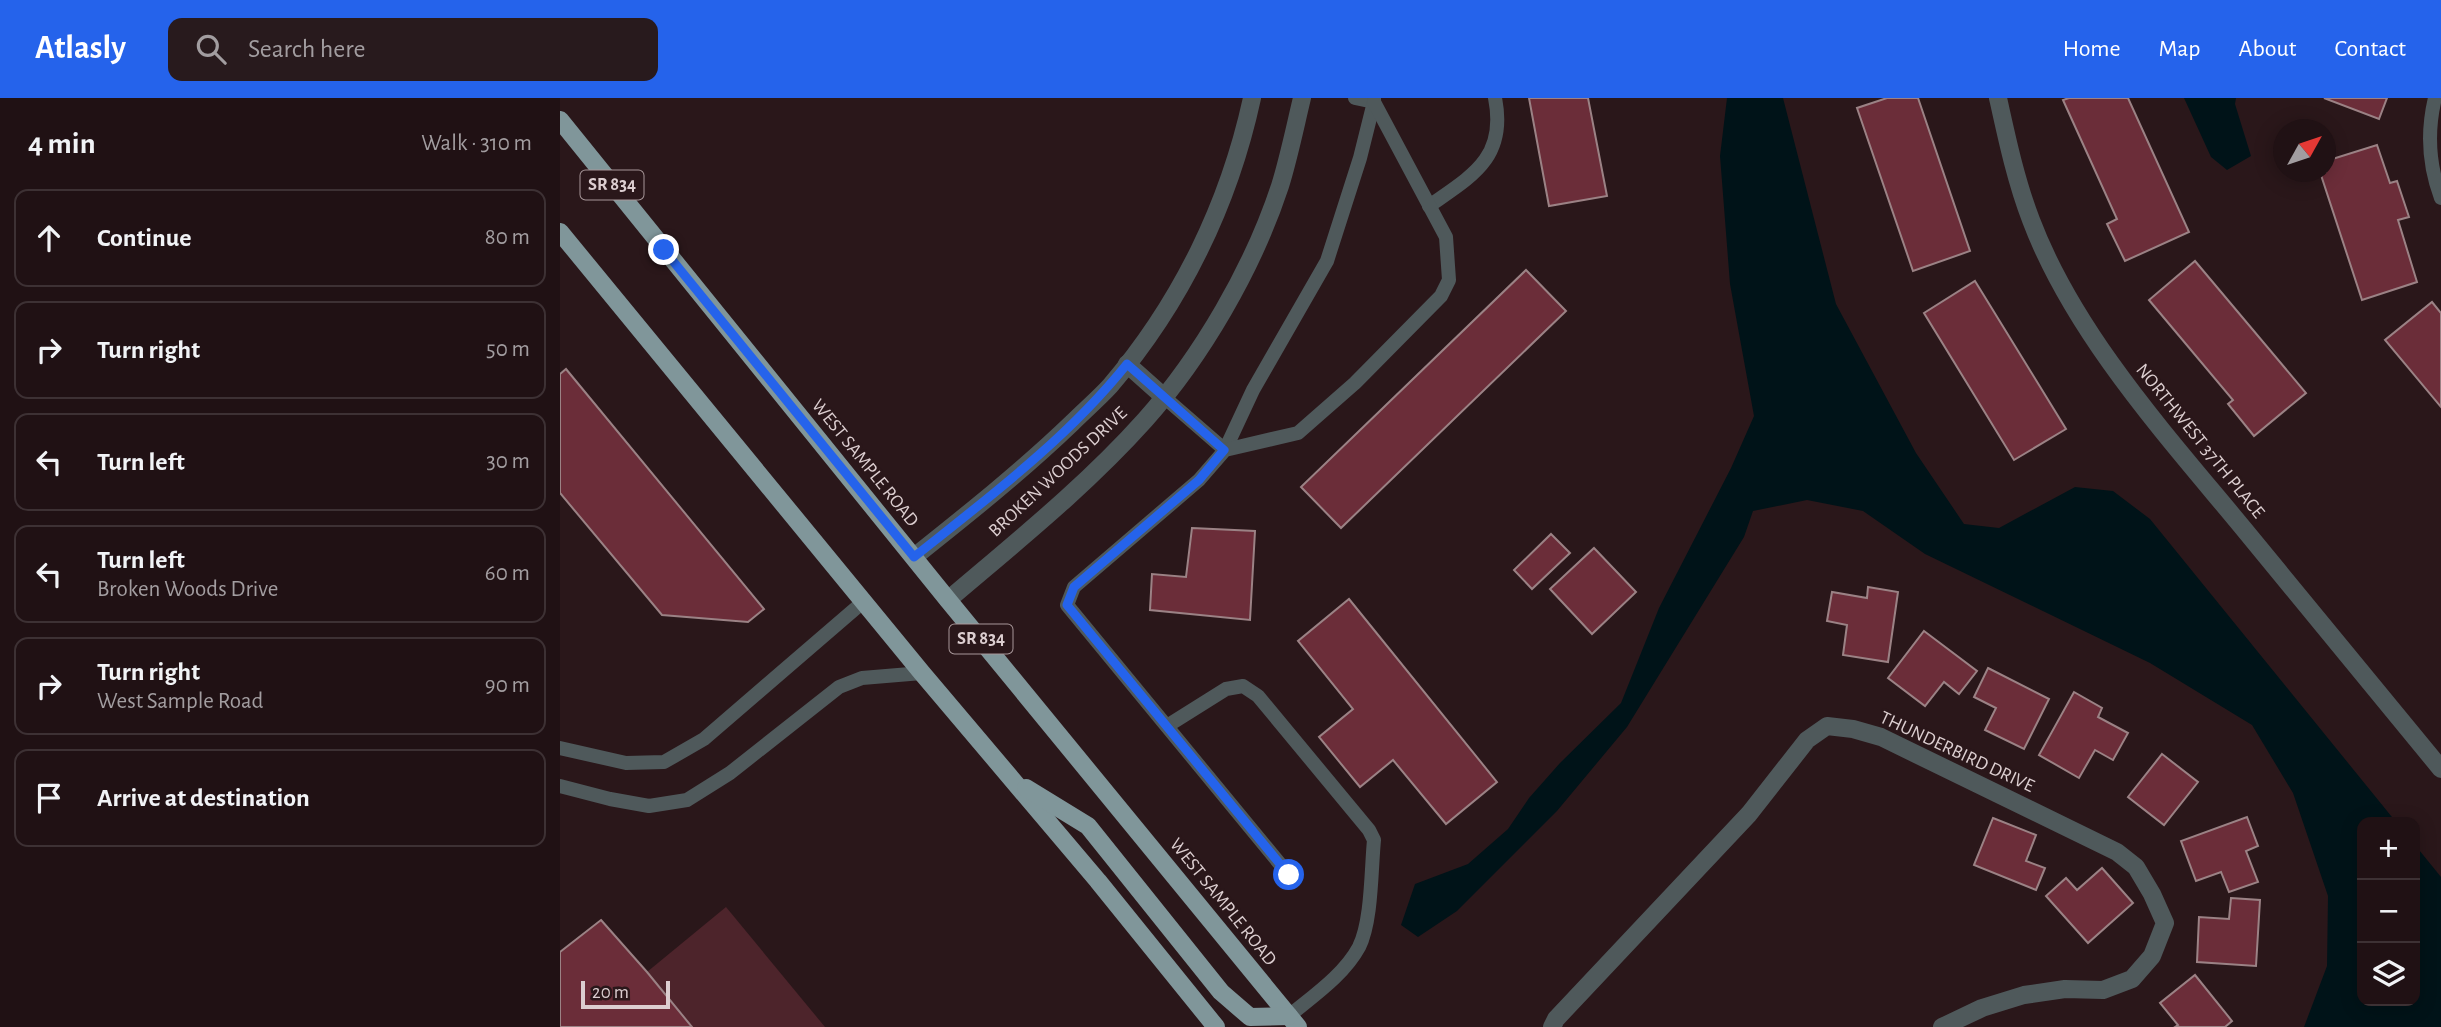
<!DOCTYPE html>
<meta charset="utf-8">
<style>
:root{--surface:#201114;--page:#281a1d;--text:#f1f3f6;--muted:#a29da0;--line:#3d3134;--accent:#2563eb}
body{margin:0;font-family:"Alegreya Sans",sans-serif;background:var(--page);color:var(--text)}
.controls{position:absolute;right:21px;bottom:21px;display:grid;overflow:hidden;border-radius:14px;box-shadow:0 4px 18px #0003}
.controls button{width:63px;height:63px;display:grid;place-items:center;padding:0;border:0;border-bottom:2px solid var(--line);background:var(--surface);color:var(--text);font:35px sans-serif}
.compass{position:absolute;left:1713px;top:21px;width:63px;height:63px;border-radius:50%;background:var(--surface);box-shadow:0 4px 18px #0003;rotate:50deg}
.scale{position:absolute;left:21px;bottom:18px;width:89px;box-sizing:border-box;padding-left:7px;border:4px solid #dcced0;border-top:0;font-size:19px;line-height:24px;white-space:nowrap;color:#dcced0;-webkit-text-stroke:5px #2a171a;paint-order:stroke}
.stop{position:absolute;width:21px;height:21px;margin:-16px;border:5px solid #2563eb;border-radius:50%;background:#fff}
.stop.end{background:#2563eb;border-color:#fff;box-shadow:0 2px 7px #0008}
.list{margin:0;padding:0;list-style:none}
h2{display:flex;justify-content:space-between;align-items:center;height:91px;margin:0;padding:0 28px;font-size:30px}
h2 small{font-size:23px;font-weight:400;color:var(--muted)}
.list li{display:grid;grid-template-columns:46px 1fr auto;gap:21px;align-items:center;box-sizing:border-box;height:98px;margin:0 14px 14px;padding:0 14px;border:2px solid var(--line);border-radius:14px}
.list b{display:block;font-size:26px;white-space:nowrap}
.list p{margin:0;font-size:23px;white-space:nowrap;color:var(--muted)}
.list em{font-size:23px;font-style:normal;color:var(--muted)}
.icon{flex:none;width:38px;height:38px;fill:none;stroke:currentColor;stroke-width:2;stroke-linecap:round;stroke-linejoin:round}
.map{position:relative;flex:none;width:1881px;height:929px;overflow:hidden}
header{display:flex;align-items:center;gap:42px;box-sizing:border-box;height:98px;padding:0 35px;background:var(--accent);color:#fff}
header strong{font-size:33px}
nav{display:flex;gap:38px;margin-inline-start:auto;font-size:24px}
.search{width:490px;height:63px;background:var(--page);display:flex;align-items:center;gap:18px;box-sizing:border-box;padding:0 24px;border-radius:14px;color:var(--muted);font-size:26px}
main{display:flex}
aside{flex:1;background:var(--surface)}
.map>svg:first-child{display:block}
.green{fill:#4d242b}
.water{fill:#001318}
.building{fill:#6b2d39;stroke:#9b8285;stroke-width:2}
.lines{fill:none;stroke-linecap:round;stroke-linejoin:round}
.service{stroke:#4f595b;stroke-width:14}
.minor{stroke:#4f595b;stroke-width:18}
.primary{stroke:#80969a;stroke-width:18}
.route{stroke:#2563eb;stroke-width:9}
.labels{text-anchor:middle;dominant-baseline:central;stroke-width:5;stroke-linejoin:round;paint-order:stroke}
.shield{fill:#2a171a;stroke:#a79799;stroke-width:2}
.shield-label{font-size:18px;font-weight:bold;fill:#dcced0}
.street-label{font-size:19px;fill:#dcced0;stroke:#2a171a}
</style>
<header>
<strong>Atlasly</strong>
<div class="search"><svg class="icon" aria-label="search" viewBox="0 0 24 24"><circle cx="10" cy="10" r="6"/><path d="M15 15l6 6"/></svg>Search here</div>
<nav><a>Home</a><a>Map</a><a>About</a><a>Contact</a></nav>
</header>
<main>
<aside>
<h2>4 min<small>Walk · 310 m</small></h2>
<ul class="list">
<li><svg class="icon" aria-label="ahead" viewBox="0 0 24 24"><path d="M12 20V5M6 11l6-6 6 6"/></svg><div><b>Continue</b></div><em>80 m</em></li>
<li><svg class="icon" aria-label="right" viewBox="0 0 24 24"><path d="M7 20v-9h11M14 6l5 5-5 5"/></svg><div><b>Turn right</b></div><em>50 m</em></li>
<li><svg class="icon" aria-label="left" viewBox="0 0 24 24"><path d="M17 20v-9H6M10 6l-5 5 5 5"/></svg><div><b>Turn left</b></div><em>30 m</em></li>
<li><svg class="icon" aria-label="left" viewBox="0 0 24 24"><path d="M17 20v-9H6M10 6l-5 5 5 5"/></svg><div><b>Turn left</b><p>Broken Woods Drive</p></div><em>60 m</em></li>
<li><svg class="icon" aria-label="right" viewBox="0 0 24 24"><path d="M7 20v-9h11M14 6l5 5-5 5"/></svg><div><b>Turn right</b><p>West Sample Road</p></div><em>90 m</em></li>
<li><svg class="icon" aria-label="arrive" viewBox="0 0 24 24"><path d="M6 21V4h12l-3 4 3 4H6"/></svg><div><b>Arrive at destination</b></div></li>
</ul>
</aside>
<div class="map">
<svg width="1881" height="929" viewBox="0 0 1881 929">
<rect width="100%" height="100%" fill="#2a171a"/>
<polygon class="green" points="166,809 265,929 132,929 87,874"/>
<g class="water">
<polygon points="1167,0 1223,0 1276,206 1356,355 1404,426 1439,430 1515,389 1553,393 1590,421 1836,724 1802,724 1802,903 1855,903 1855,747 1881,779 1881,929 1744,929 1767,868 1768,798 1733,695 1692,627 1590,565 1365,456 1303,413 1247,402 1193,413 1184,439 1067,629 997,713 897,813 858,839 841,827 855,786 908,766 948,731 969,700 1000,665 1061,605 1099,510 1171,370 1194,318 1170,186 1160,58"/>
<polygon points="1624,0 1676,0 1675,6 1691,58 1667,72 1651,59"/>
</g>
<g class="building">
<polygon points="969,0 1028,0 1047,98 989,108"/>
<polygon points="1327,0 1358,0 1410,153 1353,173 1297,10"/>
<polygon points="1509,0 1568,0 1629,134 1565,163 1547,126 1557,121 1503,2"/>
<polygon points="1764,0 1827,0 1819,21"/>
<polygon points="1817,47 1830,85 1837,83 1849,119 1838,122 1857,184 1802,202 1760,74 1766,74 1766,63"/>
<polygon points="1635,163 1746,295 1694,338 1668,306 1673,302 1589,202"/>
<polygon points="966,172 1006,213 781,430 741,389"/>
<polygon points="1415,183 1506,331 1454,362 1364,215"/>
<polygon points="1872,204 1881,215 1881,309 1825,242"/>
<polygon points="6,271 204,511 188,524 102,517 0,395 0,276"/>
<polygon points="632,430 695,433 690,522 590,512 592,476 626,479"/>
<polygon points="991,436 1010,455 972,491 954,472"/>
<polygon points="1034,450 1076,494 1032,536 990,491"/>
<polygon points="1308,489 1338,494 1328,564 1283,557 1287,527 1267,523 1272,494 1307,500"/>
<polygon points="789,501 937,684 886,726 833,662 800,689 759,639 793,611 738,543"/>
<polygon points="1364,533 1417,573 1399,596 1384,584 1365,608 1328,580"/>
<polygon points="1428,570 1489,601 1464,651 1425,632 1436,610 1414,599"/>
<polygon points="1514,594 1542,610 1538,619 1568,635 1553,662 1535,652 1519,680 1479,657"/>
<polygon points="1602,656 1638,684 1604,727 1568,699"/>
<polygon points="1687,719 1698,748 1686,753 1698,784 1669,794 1661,774 1636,783 1621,743"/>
<polygon points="1433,720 1476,737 1466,763 1485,770 1476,792 1414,767"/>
<polygon points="1542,770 1573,805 1528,845 1486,798 1506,780 1517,792"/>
<polygon points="1671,800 1700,802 1696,868 1637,864 1639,819 1669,821"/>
<polygon points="41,822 87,874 132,929 0,929 0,854"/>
<polygon points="1635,877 1672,923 1665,929 1615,929 1618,927 1600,905"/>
</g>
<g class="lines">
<g class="service">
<polyline points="795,0 814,4 814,0"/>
<path d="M1875,0C1867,33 1869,68 1881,100"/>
<path d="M869,108C912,78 947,60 935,0"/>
<polyline points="604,299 665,352 693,292 767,163 800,60 814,4"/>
<path d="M607,628L666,591L683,588L698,598L809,732L814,742C811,772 812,823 799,849C784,877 753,898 729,918"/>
<polyline points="0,650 66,665 104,664 144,641 303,504"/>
<polyline points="0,688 50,701 89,708 127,702 170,675 279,589 302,580 362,575"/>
<polyline points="729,777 507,507 514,489 639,382 665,352 738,335 795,285 881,198 889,182 886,139 814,4"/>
</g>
<g class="minor">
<path d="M1438,0C1447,41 1456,83 1471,122C1514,236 1607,338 1683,430C1749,511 1815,591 1881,671"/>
<polyline points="567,266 604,299"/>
<path d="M354,459C408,416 462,373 512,325C524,313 538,301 550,288C621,205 669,106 692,0"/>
<path d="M388,502C456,444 526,388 585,322C642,258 693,170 720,88C729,59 735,29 742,0"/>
<polyline points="992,929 996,921 1189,716 1247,642 1267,628 1293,631 1321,639 1557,754 1576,769 1592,796 1605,825 1592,858 1572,881 1543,892 1505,891 1464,897 1422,910 1382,929"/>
</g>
<g class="primary">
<polyline points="0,22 388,502 738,929"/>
<polyline points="0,134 362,575 538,783 656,929"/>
<polyline points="466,690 528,728 661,894 690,919 729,918"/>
</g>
</g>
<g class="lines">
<path class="route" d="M104,152L354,459C428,400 507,341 567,266L664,352L639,382L514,489L507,507L729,777"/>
</g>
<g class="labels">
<g class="shield">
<rect x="20.5" y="72.5" width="63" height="29" rx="5"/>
<rect x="389.5" y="526.5" width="63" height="29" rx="5"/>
</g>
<g class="shield-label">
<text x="52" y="87">SR 834</text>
<text x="421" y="541">SR 834</text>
</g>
<g class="street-label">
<text transform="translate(1640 343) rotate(51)">NORTHWEST 37TH PLACE</text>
<text transform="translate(305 365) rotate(51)">WEST SAMPLE ROAD</text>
<text transform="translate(498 374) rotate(-43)">BROKEN WOODS DRIVE</text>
<text transform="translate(1397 654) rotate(25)">THUNDERBIRD DRIVE</text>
<text transform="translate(663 804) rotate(51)">WEST SAMPLE ROAD</text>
</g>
</g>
</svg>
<div class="controls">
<button>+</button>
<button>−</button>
<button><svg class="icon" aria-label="layers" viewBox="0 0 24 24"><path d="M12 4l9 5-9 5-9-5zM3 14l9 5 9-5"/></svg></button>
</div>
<svg class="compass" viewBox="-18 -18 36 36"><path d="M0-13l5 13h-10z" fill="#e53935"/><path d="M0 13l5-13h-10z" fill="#a29da0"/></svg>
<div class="scale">20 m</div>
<div class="stop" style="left:729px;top:777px"></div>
<div class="stop end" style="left:104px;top:152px"></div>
</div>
</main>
